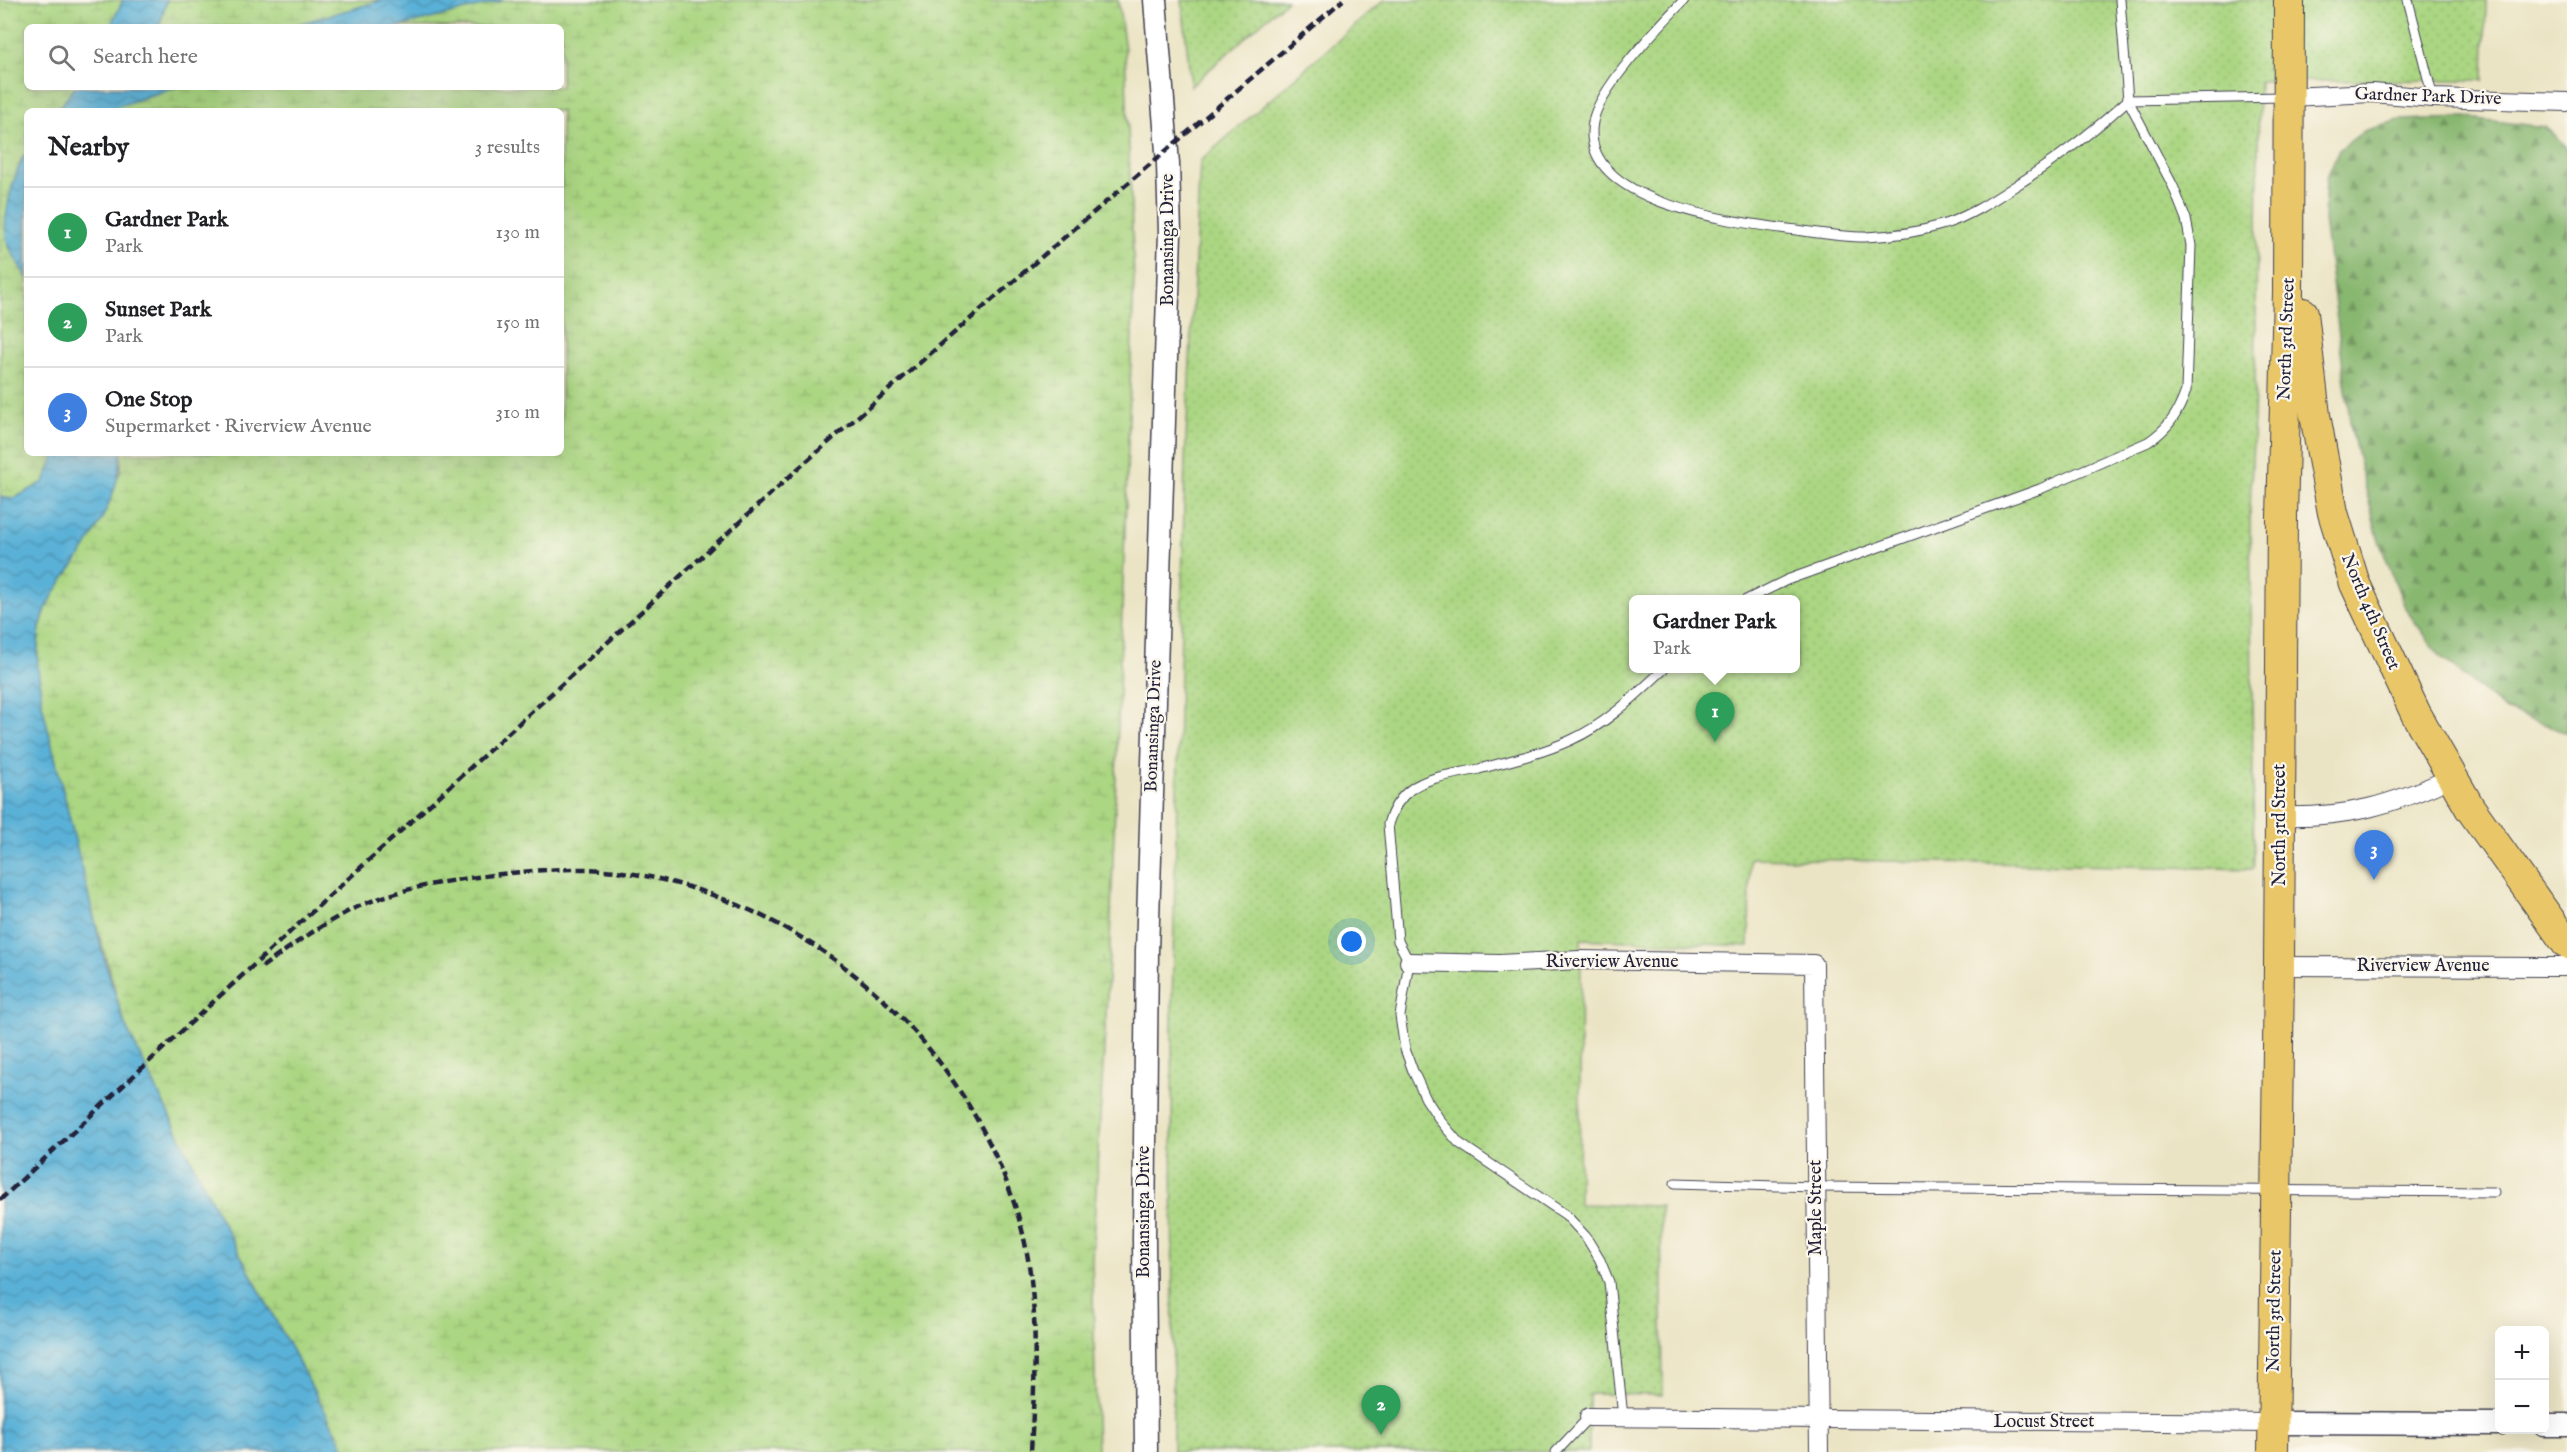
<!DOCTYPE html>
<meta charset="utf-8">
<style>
:root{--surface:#fff;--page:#f2f2f2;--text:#202124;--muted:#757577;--line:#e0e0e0;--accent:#0b8043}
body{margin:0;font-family:"IM FELL English",serif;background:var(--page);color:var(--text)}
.controls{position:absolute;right:18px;bottom:18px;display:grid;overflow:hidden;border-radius:9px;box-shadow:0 6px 24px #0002}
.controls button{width:54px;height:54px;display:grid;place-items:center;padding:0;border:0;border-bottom:2px solid var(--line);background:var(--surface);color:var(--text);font:30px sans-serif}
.you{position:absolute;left:1352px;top:942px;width:21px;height:21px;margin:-15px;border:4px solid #fff;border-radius:50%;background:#1a73e8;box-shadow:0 0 0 9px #1a73e833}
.badge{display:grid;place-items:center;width:39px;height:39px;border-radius:50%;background:var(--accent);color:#fff;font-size:20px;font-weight:700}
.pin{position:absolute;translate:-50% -50px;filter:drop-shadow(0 2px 3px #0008)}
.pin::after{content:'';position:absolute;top:32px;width:21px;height:18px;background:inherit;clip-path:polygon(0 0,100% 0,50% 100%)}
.popup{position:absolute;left:1629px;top:595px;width:171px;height:78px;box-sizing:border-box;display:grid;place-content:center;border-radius:9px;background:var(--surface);filter:drop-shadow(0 2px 4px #0005);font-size:20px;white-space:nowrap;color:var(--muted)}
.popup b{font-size:22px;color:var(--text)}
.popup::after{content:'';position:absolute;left:50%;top:100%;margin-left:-12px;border:12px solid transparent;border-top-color:var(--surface)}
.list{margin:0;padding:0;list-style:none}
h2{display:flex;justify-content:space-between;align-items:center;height:78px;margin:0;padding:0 24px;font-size:26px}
h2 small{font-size:20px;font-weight:400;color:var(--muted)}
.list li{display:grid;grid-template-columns:39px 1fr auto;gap:18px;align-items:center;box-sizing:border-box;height:90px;padding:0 24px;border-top:2px solid var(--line)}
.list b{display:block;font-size:22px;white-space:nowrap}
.list p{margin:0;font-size:20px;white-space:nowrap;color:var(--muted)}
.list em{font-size:20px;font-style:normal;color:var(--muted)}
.icon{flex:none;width:33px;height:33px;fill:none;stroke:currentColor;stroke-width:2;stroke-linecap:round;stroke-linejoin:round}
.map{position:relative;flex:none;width:2567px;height:1452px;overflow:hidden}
.search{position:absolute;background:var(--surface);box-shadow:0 6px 24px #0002;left:24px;top:24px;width:540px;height:66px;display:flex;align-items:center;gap:15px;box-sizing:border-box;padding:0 21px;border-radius:9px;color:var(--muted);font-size:22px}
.panel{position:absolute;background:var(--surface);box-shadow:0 6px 24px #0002;left:24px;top:108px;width:540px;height:348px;border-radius:9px}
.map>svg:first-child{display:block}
.forest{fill:url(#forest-firs);stroke:#556c56;stroke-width:1.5}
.wetland{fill:url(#wetland-marsh);stroke:#667c5e;stroke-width:1.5}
.park{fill:url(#park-dots);stroke:#667c5e;stroke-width:1.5;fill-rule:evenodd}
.water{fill:url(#water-waves);stroke:#3e6a89;stroke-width:1.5}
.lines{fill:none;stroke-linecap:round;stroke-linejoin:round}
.service-casing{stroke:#403f50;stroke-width:11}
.minor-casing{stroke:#403f50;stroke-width:20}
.tertiary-casing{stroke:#403f50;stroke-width:25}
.trunk-casing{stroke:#403f50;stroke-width:32}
.service{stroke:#fff;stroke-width:9}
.minor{stroke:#fff;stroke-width:18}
.tertiary{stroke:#fff;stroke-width:22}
.trunk{stroke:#e9c769;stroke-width:30}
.rail{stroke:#22223b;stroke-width:4.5;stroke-dasharray:9 4.5;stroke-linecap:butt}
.labels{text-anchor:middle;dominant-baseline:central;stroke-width:4.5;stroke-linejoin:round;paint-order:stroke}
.street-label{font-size:18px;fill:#22223b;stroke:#fbf7ec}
</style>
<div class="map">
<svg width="2567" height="1452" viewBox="0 0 2567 1452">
<defs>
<pattern id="forest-firs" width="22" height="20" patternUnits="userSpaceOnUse" patternTransform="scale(1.5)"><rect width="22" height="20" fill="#88b770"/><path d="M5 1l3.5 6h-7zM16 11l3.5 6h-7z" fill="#6f945d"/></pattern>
<pattern id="wetland-marsh" width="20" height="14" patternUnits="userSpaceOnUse" patternTransform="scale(1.5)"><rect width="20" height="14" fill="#abd682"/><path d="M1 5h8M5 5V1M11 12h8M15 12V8" fill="none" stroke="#93b771"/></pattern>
<pattern id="park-dots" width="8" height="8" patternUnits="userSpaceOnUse" patternTransform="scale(1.5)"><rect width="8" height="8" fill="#abd682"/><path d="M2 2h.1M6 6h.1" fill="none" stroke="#93b771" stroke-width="1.8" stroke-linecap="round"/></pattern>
<pattern id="water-waves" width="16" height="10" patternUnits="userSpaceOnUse" patternTransform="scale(1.5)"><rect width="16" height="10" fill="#5ab1d7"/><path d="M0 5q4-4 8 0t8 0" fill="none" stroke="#4a90b0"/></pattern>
</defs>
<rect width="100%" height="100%" fill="#fbf7ec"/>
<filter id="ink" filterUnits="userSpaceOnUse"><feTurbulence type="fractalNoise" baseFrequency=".0167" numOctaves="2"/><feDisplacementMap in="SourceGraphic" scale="12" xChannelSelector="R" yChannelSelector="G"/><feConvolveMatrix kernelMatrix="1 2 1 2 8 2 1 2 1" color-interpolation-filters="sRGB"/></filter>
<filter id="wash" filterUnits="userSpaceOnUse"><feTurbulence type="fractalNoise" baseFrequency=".008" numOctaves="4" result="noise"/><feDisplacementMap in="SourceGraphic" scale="24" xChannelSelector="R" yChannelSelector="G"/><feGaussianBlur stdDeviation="1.35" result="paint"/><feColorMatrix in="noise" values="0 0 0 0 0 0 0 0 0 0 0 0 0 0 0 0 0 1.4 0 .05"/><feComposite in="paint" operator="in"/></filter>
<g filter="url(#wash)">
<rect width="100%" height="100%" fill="#ebe4c4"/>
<polygon class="forest" points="2467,118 2545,127 2567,147 2567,733 2505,709 2441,657 2406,610 2378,538 2351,428 2324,220 2326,179 2339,150 2364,131 2399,120"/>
<g class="wetland">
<polygon points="0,0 123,0 110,27 27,27 27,87 75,87 57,111 27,111 27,152 21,160 7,241 27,278 27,453 56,453 44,482 13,500 0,497"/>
<polygon points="167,0 1118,0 1125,50 1134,279 1110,943 1092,1259 1097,1452 347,1452 217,1212 125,1025 84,882 42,704 37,666 39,633 45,610 121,471 121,453 561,453 561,111 104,111 132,87 561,87 561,27 159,27"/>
</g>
<g class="park">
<polygon points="1182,0 1287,0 1191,86"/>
<path d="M1384,0H2486L2484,80L2259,81L2255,392L2250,511L2254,869L1750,858L1749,946L1581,939L1579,1204L1661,1206L1663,1395L1589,1394V1452H1173L1172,1006L1185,461L1200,161ZM1634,600H1796V668H1634Z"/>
</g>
<g class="water">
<polygon points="123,0 167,0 159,27 110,27"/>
<polygon points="383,0 506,0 398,27 287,27"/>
<polygon points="75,87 176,87 104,111 57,111"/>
<path d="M27,152V278C21,267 11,254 7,241C1,220 14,170 27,152Z"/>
<path d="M56,453H121C120,490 99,528 79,558C67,575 54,590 46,609C33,639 38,673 42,704L103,955L125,1025L217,1212L347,1452H0V497L13,499L44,482Z"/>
</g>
</g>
<g filter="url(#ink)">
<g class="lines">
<defs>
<g id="service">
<path d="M1684,0C1660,25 1598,89 1593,122C1578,203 1734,222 1788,229C1813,232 1839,237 1865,237C1892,236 1920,232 1945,224C1969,216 1989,203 2009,190C2052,163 2091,134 2128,100L2120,0"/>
<polyline points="2408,0 2433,98"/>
<path d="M1746,600L1787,580L2040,489L2148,442C2168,429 2178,414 2186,391L2191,245L2186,219L2173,186L2128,100L2283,97"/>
<polyline points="1675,1183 1816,1187 2494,1192"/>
<path d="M1623,1417L1609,1282L1600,1260L1586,1237L1566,1215L1459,1143L1442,1123L1426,1099L1413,1071L1405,1049L1400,1016L1409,962L1398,941L1388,824C1392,811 1398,799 1410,790C1428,776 1457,774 1479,769C1510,761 1543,753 1571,740C1607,724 1636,695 1665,668"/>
<polyline points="1556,1452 1589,1417"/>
</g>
<g id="minor">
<polyline points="2290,97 2372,93 2433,98 2567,102"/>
<path d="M2280,816C2349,818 2391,805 2453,777"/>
<polyline points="1409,962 1499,964 1580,960 1814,964 1819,1452"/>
<polyline points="2279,966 2567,967"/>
<polyline points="1589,1417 2273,1423"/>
</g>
<g id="tertiary">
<polyline points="2273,1423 2500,1424"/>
<polyline points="2544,1425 2567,1425"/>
<polyline points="1146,1452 1144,1240 1147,951 1170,233 1168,164 1155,0"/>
</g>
<g id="trunk">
<polyline points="2303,313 2315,415 2333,513 2355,584 2416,714 2470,808 2567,944"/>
<polyline points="2273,1452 2279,966 2282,517 2288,292 2289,0"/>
</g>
</defs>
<use href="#service" class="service-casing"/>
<use href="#minor" class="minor-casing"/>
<use href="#tertiary" class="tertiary-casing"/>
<use href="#trunk" class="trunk-casing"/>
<use href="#service" class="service"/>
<use href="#minor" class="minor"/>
<use href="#tertiary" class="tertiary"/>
<use href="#trunk" class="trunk"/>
<g class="rail">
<path d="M262,967C290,947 319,926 351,910C391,890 448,880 493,875C535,870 581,866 623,872C807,901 961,1034 1017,1212C1041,1290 1035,1372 1031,1452"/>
<polyline points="0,1200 211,1004 800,467 1046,253 1343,0"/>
</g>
</g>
</g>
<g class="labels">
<g class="street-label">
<text transform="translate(2428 97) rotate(2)">Gardner Park Drive</text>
<text transform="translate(1168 240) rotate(-90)">Bonansinga Drive</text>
<text transform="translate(2287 339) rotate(-88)">North 3rd Street</text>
<text transform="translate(2370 612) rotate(67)">North 4th Street</text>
<text transform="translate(1154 726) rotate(-88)">Bonansinga Drive</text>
<text transform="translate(2280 825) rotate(-90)">North 3rd Street</text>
<text x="1612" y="962">Riverview Avenue</text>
<text x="2423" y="966">Riverview Avenue</text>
<text transform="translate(1816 1208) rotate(-90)">Maple Street</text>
<text transform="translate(1144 1212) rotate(-90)">Bonansinga Drive</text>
<text transform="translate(2275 1311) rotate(-89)">North 3rd Street</text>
<text x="2044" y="1422">Locust Street</text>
</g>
</g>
</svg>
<div class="controls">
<button>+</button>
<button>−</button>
</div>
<div class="you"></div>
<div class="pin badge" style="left:1715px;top:742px;background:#2e9e5b">1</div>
<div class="popup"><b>Gardner Park</b>Park</div>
<div class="pin badge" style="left:1381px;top:1435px;background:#2e9e5b">2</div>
<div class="pin badge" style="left:2374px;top:880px;background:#3f7fe0">3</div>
<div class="search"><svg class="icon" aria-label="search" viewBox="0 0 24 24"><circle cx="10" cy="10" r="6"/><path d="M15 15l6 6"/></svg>Search here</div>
<section class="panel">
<h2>Nearby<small>3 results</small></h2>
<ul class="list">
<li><span class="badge" style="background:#2e9e5b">1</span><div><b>Gardner Park</b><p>Park</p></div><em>130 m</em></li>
<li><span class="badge" style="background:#2e9e5b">2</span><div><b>Sunset Park</b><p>Park</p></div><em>150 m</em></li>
<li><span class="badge" style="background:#3f7fe0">3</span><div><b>One Stop</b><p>Supermarket · Riverview Avenue</p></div><em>310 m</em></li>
</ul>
</section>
</div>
